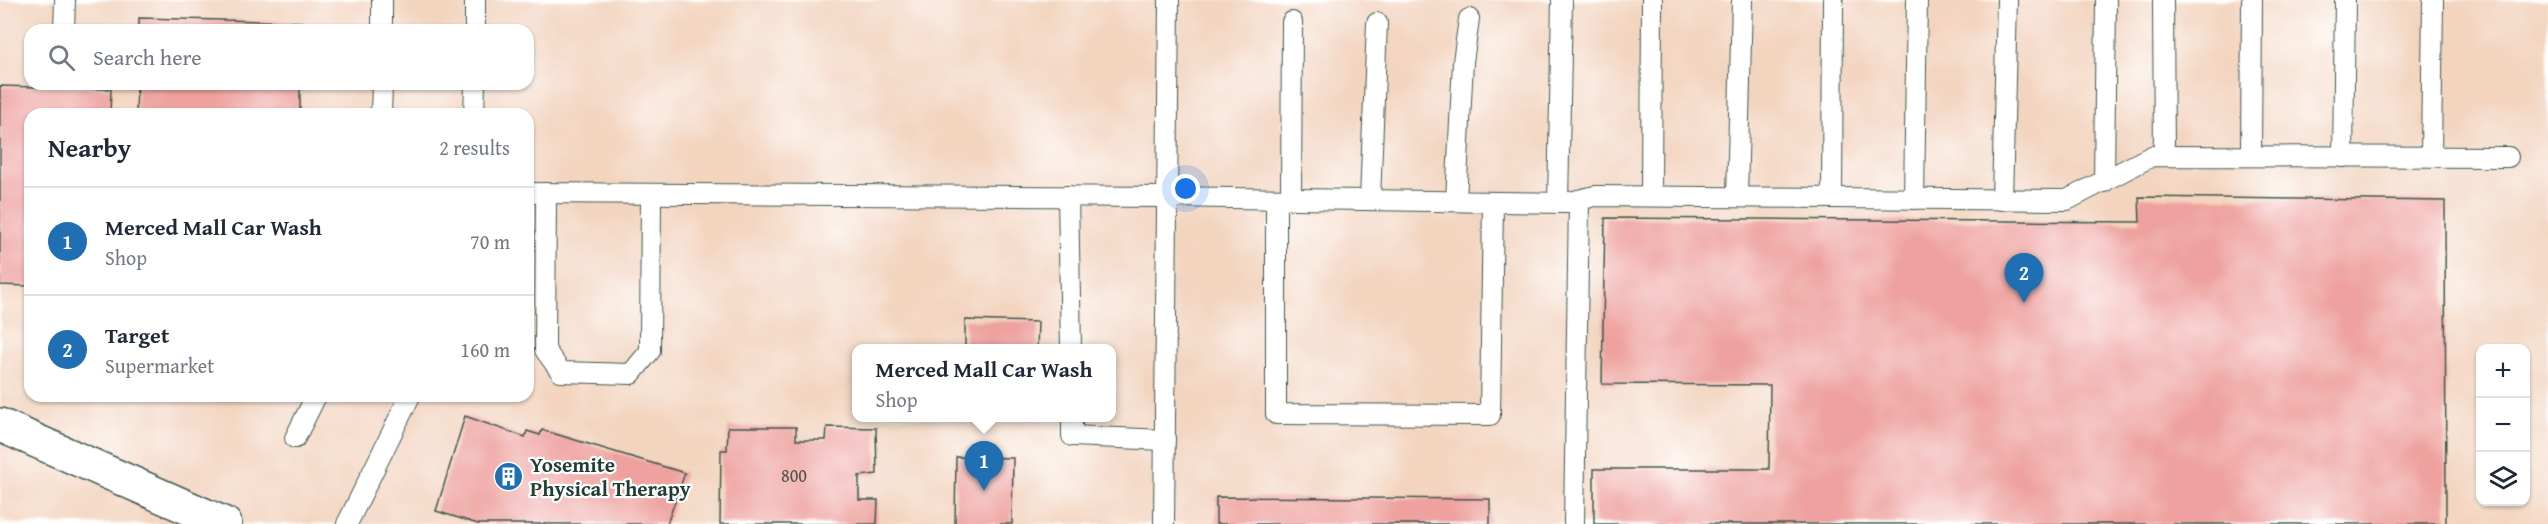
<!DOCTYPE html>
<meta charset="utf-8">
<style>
:root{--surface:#fff;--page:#f6f6f7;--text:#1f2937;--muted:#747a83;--line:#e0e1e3;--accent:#1f6fb2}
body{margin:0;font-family:"Gentium Book Plus",serif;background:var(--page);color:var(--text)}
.controls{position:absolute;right:18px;bottom:18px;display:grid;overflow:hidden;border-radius:12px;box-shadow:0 2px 4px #0004}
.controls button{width:54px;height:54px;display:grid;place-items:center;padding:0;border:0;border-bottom:2px solid var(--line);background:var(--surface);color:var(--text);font:30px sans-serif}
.you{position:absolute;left:1186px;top:189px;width:21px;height:21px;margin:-15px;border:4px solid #fff;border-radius:50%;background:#1a73e8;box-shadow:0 0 0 9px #1a73e833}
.badge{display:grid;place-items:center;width:39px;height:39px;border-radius:50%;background:var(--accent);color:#fff;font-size:20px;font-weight:700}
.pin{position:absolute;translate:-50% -50px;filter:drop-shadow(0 2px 3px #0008)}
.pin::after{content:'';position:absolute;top:32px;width:21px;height:18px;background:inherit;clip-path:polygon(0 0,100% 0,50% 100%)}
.popup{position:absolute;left:852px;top:344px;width:264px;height:78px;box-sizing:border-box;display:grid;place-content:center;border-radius:12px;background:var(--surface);filter:drop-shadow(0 2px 4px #0005);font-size:20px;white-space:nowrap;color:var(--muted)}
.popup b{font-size:22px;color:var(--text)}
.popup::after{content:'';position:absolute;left:50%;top:100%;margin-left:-12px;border:12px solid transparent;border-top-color:var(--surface)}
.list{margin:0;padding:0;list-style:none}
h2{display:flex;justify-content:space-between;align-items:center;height:78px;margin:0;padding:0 24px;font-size:26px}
h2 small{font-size:20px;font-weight:400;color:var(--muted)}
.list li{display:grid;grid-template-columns:39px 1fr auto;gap:18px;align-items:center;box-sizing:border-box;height:108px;padding:0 24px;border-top:2px solid var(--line)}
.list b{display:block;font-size:22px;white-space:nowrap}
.list p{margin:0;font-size:20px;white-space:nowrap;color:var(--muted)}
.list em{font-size:20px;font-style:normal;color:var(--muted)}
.icon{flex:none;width:33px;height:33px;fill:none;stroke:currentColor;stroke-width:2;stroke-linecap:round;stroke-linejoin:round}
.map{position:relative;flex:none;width:2548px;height:524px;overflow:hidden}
.search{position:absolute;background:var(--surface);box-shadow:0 2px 4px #0004;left:24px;top:24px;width:510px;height:66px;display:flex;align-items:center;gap:15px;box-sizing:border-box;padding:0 21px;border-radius:18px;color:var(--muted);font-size:22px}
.panel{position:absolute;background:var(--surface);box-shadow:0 2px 4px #0004;left:24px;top:108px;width:510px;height:294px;border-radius:18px}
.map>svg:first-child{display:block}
.built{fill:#f3d4bf;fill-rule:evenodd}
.building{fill:#eea19e}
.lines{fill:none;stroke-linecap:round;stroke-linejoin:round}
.service-casing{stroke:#3f574c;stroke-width:22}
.minor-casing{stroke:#3f574c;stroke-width:36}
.service{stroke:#fff;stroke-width:20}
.minor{stroke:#fff;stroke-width:33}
.labels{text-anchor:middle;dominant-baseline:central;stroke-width:4.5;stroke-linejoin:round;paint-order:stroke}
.number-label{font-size:18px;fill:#53564e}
.poi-label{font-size:21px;font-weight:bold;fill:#1f3d34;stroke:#fff;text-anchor:start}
</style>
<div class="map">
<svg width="2548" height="524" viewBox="0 0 2548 524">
<rect width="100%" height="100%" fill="#fff"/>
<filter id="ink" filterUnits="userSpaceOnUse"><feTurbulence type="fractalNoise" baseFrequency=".0167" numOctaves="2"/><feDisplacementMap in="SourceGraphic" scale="12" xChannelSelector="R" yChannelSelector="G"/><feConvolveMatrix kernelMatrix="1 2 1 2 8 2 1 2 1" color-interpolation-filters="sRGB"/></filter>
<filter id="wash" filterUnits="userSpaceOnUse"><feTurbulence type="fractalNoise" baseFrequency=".008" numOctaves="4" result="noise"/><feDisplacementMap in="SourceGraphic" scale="24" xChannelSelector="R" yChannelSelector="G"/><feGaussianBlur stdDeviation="1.35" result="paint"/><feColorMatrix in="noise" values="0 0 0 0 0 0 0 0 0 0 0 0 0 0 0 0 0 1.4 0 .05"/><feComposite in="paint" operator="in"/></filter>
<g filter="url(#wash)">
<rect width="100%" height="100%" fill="#f3ecd6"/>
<path class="built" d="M0,0H2548V524H14L0,518ZM30,30H528V84H30ZM30,114H528V396H30ZM856,348H1112V418H856ZM2480,348H2526V502H2480Z"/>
<g id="blocks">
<g class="building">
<polygon points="139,18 302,22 302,30 139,30"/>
<polygon points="137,84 300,84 300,114 136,114"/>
<polygon points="0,86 111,89 110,114 30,114 30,286 0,285"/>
<polygon points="2139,197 2445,201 2446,524 1594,524 1594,469 1769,469 1770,385 1602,384 1605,218 2140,222"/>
<polygon points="965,320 1038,322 1037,348 965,348"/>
<polygon points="465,416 525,437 527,431 540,435 542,430 685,473 667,524 478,524 436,511"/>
<polygon points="728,427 796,427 796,440 826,440 827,427 876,428 877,474 859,476 859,500 878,500 877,524 720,524 721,450 727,450"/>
<polygon points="956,457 1013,458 1012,524 955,524"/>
<polygon points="1216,497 1490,499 1490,524 1216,524"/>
</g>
</g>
</g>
<g filter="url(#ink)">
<use href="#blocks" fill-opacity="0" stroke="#3f574c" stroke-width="1.5"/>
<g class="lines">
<defs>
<g id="service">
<polyline points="2163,0 2164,156"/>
<polyline points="64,30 65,0"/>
<polyline points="382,30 382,0"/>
<polyline points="475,30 475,0"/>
<polyline points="381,114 382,84"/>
<polyline points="474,114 475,84"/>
<polyline points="2251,156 2252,0"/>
<polyline points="2431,156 2433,0"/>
<polyline points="2343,157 2345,0"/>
<polyline points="2104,182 2106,0"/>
<polyline points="528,193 1167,197 1566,203 1595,196 2067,200 2152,156 2508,157"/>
<polyline points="546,193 545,350 561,372 631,374 650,351 651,194"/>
<polyline points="1068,196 1071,348"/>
<polyline points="1651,196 1652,0"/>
<polyline points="1737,197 1742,0"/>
<polyline points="1291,198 1292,22"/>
<polyline points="1832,198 1833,0"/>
<polyline points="1276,199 1276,414 1490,415 1493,202"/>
<polyline points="1914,199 1917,0"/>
<polyline points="1370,200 1377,23"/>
<polyline points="2002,200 2007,0"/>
<polyline points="1456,201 1463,62 1469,19"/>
<polyline points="1558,203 1562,0"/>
<polyline points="1072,418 1072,436 1165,440"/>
<polyline points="295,438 316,396"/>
<polyline points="347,524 410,396"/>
<polyline points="1164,524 1169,0"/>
<polyline points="1574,524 1579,200"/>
</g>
<polyline id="minor" points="0,425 225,524"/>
</defs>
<use href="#service" class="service-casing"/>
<use href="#minor" class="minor-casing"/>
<use href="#service" class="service"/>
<use href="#minor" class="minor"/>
</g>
</g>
<defs>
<symbol id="building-disc" viewBox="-11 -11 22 22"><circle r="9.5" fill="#1f6fb2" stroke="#fff"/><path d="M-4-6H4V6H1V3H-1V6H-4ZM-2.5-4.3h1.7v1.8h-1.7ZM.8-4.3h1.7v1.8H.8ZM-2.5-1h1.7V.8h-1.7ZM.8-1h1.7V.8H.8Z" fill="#fff"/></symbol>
</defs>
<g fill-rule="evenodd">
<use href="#building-disc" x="492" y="460" width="33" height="33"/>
</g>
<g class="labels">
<g class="number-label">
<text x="794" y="475">800</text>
</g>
<g class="poi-label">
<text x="530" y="464">Yosemite<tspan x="530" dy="24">Physical Therapy</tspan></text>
</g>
</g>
</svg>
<div class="controls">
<button>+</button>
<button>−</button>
<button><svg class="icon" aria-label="layers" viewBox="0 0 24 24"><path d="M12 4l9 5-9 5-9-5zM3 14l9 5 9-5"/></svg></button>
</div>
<div class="you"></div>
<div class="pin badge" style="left:984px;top:491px">1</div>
<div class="popup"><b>Merced Mall Car Wash</b>Shop</div>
<div class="pin badge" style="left:2024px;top:303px">2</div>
<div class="search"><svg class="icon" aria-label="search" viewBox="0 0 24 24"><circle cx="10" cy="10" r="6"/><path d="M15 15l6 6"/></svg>Search here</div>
<section class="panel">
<h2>Nearby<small>2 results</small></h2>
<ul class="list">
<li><span class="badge">1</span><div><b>Merced Mall Car Wash</b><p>Shop</p></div><em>70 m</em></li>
<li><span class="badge">2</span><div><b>Target</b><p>Supermarket</p></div><em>160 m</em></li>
</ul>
</section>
</div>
